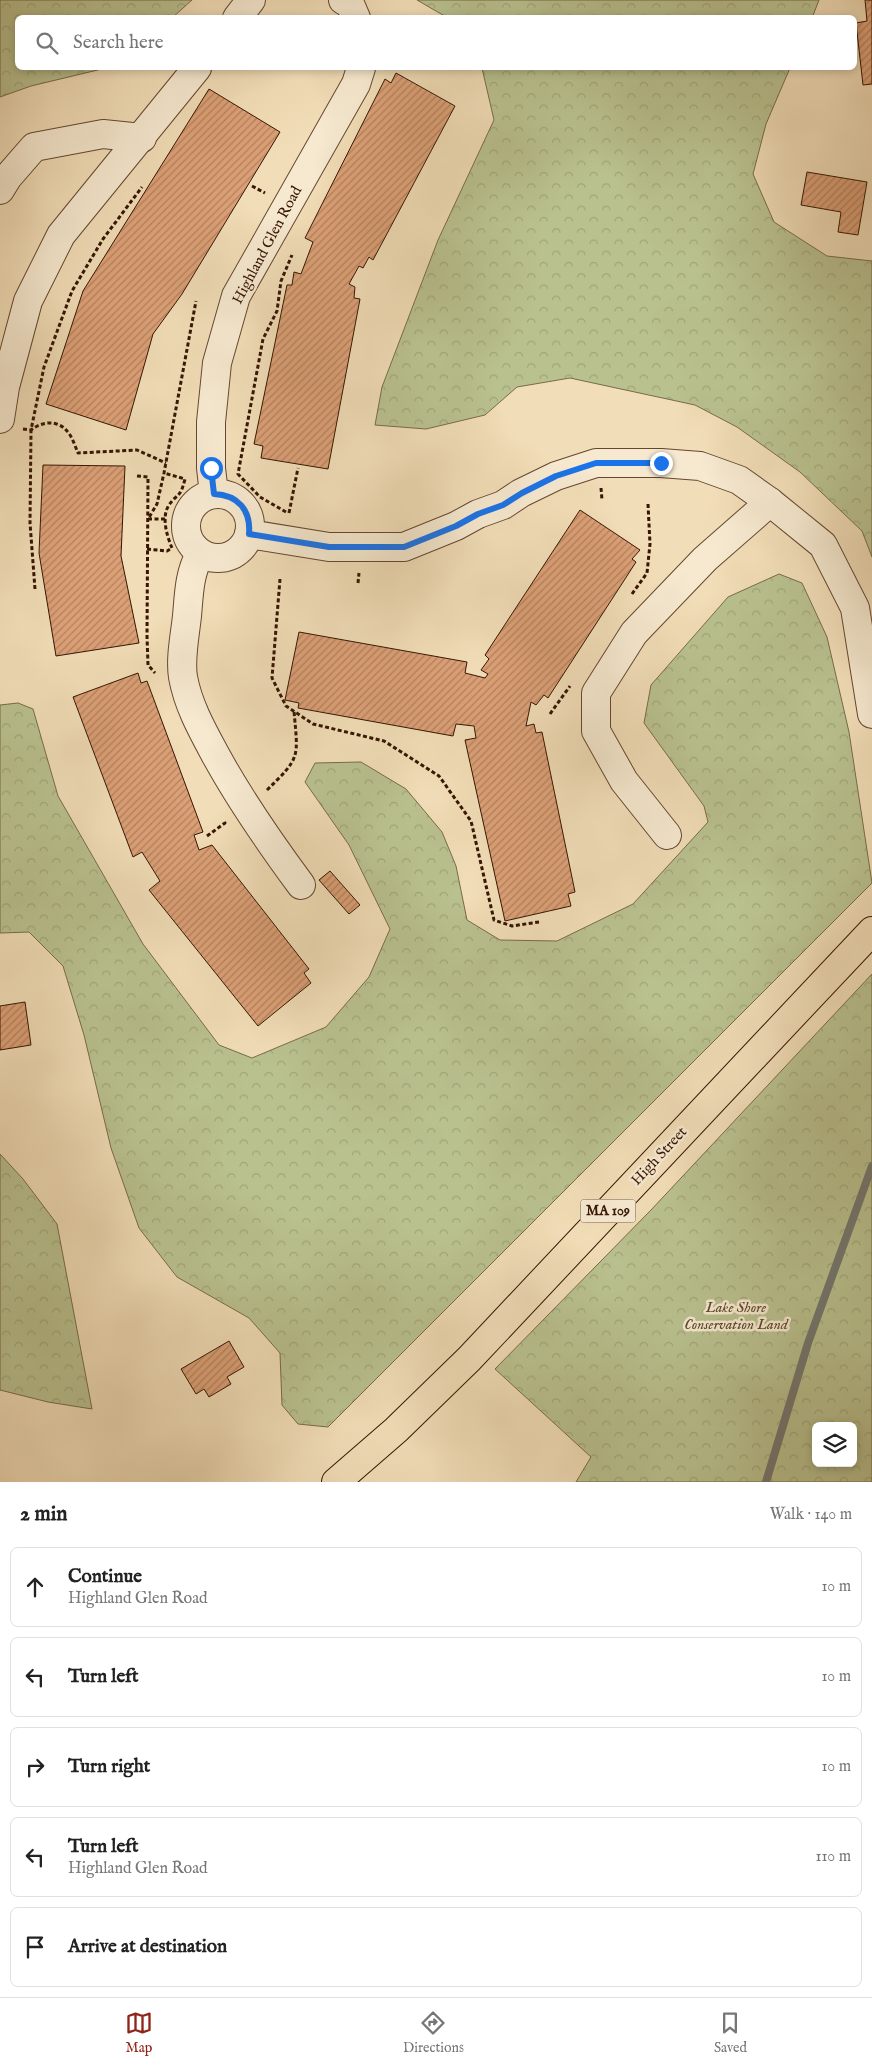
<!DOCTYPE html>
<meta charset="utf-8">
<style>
:root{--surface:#fff;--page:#f6f6f6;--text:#222;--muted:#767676;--line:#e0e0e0;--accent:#8f2418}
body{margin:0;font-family:"IM FELL English",serif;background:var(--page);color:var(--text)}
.controls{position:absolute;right:15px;bottom:15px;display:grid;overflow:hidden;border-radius:8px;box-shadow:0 2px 8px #0003}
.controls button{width:45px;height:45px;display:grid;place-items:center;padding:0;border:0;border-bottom:1px solid var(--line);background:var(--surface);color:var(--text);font:25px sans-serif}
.stop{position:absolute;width:15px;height:15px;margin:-11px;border:4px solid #1a73e8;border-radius:50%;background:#fff}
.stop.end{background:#1a73e8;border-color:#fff;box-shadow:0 1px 5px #0008}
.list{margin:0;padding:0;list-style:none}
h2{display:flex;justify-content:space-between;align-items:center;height:65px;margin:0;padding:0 20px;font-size:21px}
h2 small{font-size:16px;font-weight:400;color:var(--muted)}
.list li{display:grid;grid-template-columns:32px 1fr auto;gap:15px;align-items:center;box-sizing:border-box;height:80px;margin:0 10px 10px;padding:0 10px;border:1px solid var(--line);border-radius:8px}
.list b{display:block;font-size:19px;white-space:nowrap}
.list p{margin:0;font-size:16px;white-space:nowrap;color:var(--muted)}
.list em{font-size:16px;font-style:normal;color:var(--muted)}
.icon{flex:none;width:28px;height:28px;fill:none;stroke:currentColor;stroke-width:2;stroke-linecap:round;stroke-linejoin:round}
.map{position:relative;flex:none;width:872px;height:1482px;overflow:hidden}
.search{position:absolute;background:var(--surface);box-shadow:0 2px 8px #0003;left:15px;right:15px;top:15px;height:55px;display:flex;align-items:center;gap:12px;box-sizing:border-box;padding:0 18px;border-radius:8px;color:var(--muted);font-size:19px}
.sheet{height:515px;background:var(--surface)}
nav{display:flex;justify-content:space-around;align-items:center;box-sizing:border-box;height:70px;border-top:1px solid var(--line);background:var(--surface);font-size:14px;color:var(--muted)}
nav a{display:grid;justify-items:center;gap:2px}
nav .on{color:var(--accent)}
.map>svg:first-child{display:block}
.forest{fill:url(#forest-crowns);stroke:#786b49;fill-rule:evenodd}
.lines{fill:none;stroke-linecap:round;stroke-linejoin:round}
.stream{stroke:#747870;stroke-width:8}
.building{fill:url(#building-hatch);stroke:#361503}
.minor-casing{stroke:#654730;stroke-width:30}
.major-casing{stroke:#361503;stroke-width:30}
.path{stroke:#361503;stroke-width:3;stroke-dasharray:4 2.5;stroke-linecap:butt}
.minor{stroke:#f6e9d0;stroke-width:28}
.major{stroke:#f1ddb7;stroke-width:28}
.route{stroke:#1a73e8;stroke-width:6}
.labels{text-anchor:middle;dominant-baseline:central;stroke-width:5;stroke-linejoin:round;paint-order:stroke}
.shield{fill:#f6e9d0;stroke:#705540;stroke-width:1}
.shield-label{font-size:14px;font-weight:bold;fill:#361503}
.street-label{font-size:15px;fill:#361503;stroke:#f6e9d0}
.park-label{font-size:15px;font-style:italic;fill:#5d492d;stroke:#f6e9d0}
</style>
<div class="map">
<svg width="872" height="1482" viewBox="0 0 872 1482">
<defs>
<pattern id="forest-crowns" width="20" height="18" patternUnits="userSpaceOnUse" patternTransform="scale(1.25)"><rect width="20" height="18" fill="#b9c18f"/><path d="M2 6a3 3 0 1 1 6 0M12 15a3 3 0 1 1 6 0" fill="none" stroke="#a0a57a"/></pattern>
<pattern id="building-hatch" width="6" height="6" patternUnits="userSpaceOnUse" patternTransform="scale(1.25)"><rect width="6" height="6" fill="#dca076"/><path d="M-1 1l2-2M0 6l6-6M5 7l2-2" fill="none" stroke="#b3815f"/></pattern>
</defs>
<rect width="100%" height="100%" fill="#f1ddb7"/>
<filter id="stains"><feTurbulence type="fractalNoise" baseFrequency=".004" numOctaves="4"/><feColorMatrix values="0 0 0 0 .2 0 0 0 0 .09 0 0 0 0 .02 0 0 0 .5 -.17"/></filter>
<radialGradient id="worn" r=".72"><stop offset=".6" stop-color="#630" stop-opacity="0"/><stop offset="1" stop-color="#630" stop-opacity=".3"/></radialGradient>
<g class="forest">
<polygon points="0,0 192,0 173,17 18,18 18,68 106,68 31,86 0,97"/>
<polygon points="417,0 819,0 812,18 448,18"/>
<polygon points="482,68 790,68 766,124 753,174 774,222 827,256 872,261 872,557 862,531 800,472 737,427 695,405 570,378 517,387 485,415 426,429 375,425 382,387 438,240 494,120"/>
<polygon points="779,574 802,583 827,637 849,732 872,883 328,1427 298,1424 282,1405 280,1353 249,1318 177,1277 139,1228 111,1148 84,1035 63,966 29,932 0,933 0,705 18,703 33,709 58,796 143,944 219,1045 252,1058 326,1027 369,977 390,929 349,845 305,782 315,763 361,762 406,789 442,832 456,866 467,920 500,940 557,941 633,904 708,822 704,806 644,723 651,685 728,597"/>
<path d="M872,974V1482H576L591,1457L495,1369L651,1210ZM816,1426H853V1463H816Z"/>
<polygon points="0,1154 23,1179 57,1224 92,1409 48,1402 0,1390"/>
</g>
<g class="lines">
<polyline class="stream" points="766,1482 808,1343 872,1166"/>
</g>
<g class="building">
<polygon points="865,0 872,0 872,84 863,85 856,23 867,21"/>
<polygon points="396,73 455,106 373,260 369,257 363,268 359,266 349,284 355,287 354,298 360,299 328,469 261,458 263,446 254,444 287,285 292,285 294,272 301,274 313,242 305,238 385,79 391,83"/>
<polygon points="209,89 280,132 182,294 153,334 126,430 46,404 83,291"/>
<polygon points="807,172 867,182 858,235 838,232 841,212 801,205"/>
<polygon points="43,465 125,466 121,556 139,643 56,656 39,553"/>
<polygon points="580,510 640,550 632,559 636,562 548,698 544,695 536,705 531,702 526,726 534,724 536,733 542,732 575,892 568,894 571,906 505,921 465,740 476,738 474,726 456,724 453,736 298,708 299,703 285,700 299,632 467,662 465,673 485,678 488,674 481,670 489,659 485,655"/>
<polygon points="138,673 141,683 147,681 203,832 194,835 199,850 212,845 309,969 304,973 311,983 258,1026 149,890 160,881 142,852 133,857 73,697"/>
<polygon points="330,871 360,905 349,914 319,880"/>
<polygon points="25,1002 31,1045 0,1050 0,1006"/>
<polygon points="229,1341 244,1367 227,1377 231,1384 209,1397 204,1389 196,1394 181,1369"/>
</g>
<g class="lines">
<defs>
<g id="minor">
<polyline points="343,0 350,4 356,18"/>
<polyline points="237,18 251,0"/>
<polyline points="0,190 8,177 34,147 103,134 142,138"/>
<polyline points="0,419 5,387 28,301 61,235 197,68"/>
<circle cx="218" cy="526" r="32"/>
<polyline points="214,494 211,468 211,422 217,363 236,296 356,84 361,68"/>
<polyline points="249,534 329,547 404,547 456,526 478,514 503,505 521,493 556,476 596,463 661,463 700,466 739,480 770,502 823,545 855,608 872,714"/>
<path d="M200,554C189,574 189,594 187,616C185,635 180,658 183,677C188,705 202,730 215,754C240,800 270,843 301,885"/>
<polyline points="667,835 624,781 596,731 596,693 634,633 705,559 770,502"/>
</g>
<polyline id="major" points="336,1482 396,1430 469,1359 872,931"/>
</defs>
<use href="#minor" class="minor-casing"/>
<use href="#major" class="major-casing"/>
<g class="path">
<polyline points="252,186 265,193"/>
<path d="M23,429L31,430C41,422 57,419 67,431C72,436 75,446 78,453L137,450L166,463"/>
<polyline points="137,476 148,477 147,636 148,665 155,673"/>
<polyline points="601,488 602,500"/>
<polyline points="286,512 260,497 238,474 263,339 277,311 281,281 292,255"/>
<polyline points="289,513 298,468"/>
<polyline points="165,519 148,519 157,504 164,473 196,301"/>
<path d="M147,549L167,551L172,548C167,536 161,517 169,505C178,492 180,499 185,479L164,473"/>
<polyline points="280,579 272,678 286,706 313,724 384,741 439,776 471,821 494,920 512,926 539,922"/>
<polyline points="358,583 359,573"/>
<polyline points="35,589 30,523 31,430 44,367 72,291 103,239 142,187"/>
<polyline points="632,594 647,573 650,544 648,504"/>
<polyline points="550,714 570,686"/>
<path d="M267,790C301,757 298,758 294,711"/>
<polyline points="207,836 225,823 224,821"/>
</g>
<use href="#minor" class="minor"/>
<use href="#major" class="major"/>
</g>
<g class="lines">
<path class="route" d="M211,468L214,494C238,495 251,510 249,534L329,547H404L456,526L478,514L503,505L522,493L556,476L596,463H661"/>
</g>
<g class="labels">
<rect class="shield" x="580.5" y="1199.5" width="55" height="23" rx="4"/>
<g class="shield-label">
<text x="608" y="1211">MA 109</text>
</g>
<g class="street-label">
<text transform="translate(267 245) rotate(-62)">Highland Glen Road</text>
<text transform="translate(659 1156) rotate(-47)">High Street</text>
</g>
<g class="park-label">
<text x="736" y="1307">Lake Shore<tspan x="736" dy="17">Conservation Land</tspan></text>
</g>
</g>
<rect width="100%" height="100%" filter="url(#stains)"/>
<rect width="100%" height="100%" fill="url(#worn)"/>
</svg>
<div class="controls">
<button><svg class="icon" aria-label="layers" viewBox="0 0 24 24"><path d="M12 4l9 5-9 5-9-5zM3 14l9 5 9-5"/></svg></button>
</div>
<div class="stop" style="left:211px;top:468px"></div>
<div class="stop end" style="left:661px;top:463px"></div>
<div class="search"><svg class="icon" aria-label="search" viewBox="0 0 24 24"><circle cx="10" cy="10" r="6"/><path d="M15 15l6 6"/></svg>Search here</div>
</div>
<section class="sheet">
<h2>2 min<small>Walk · 140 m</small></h2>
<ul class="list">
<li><svg class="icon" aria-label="ahead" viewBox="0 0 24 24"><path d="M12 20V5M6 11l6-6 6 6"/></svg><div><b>Continue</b><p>Highland Glen Road</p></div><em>10 m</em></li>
<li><svg class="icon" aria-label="left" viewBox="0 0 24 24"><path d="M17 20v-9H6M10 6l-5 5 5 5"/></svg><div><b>Turn left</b></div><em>10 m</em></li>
<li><svg class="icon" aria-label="right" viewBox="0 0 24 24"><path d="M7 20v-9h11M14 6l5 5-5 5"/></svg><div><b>Turn right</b></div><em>10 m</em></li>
<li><svg class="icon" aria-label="left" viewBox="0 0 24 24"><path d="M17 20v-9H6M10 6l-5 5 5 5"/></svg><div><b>Turn left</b><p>Highland Glen Road</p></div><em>110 m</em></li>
<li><svg class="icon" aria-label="arrive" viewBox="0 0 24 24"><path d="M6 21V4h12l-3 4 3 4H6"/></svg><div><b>Arrive at destination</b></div></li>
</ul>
</section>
<nav>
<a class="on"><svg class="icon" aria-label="map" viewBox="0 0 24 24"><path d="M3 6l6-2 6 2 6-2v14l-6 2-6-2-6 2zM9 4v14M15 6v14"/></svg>Map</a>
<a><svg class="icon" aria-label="directions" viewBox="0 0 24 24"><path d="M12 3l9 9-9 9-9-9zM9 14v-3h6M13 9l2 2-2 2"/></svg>Directions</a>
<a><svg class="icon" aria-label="saved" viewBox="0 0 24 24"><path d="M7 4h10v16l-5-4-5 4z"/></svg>Saved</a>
</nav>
